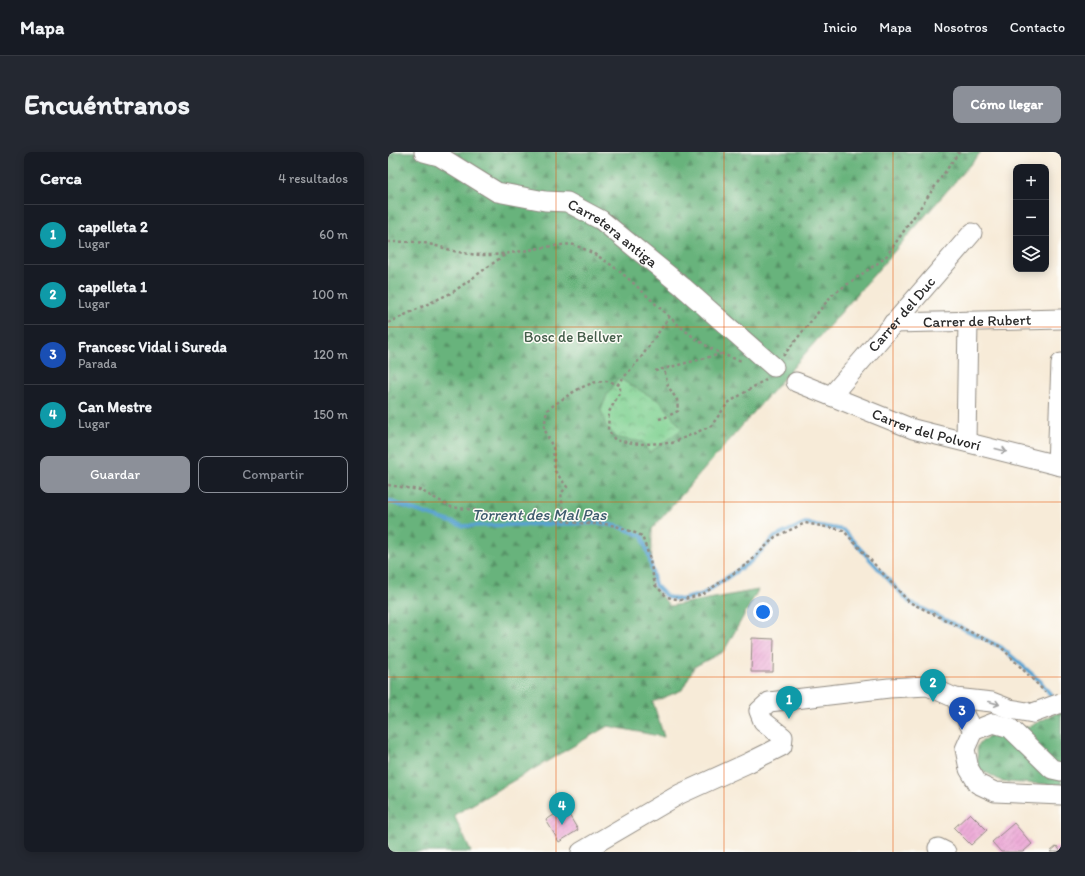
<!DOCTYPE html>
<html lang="es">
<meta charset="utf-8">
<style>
:root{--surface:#171b24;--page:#242831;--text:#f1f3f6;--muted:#9ea1a6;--line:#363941;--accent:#8c9099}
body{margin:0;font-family:Itim,sans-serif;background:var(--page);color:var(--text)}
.controls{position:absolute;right:12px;top:12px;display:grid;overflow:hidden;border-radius:8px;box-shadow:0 2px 10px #0003}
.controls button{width:36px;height:36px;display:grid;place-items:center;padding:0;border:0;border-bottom:1px solid var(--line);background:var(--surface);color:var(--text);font:20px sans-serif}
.you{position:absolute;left:375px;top:460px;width:14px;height:14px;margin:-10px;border:3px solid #fff;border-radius:50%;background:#1a73e8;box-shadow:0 0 0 6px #1a73e833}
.badge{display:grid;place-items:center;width:26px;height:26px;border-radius:50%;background:var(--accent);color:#fff;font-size:13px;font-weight:700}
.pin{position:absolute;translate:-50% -33px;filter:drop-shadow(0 1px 2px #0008)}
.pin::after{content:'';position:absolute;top:21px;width:14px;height:12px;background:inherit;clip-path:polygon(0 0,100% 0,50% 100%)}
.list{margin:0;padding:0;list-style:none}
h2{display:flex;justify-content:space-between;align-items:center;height:52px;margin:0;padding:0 16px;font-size:17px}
h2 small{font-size:13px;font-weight:400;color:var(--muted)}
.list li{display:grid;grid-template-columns:26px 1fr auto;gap:12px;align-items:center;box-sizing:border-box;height:60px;padding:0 16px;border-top:1px solid var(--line)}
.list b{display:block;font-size:15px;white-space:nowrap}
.list p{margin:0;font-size:13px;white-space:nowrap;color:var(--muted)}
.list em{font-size:13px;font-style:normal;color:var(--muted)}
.actions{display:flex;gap:8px;padding:12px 16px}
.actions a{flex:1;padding:9px 0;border:1px solid var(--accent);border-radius:8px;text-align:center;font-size:14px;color:var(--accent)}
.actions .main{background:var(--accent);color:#fff}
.icon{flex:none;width:22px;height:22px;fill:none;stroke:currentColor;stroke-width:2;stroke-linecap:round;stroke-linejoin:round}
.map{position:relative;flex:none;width:673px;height:700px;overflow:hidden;border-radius:8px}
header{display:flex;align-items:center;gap:24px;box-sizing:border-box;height:56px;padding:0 20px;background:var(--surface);border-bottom:1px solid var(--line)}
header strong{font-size:19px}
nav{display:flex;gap:22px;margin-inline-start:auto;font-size:14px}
.intro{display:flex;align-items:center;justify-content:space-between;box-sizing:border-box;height:96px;padding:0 24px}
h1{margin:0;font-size:28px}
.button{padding:10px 18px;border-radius:8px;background:var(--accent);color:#fff;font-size:14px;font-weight:700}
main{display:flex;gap:24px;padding:0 24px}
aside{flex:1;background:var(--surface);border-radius:8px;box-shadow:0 2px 10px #0003}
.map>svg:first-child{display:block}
.forest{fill:url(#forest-firs);stroke:#4a6f54}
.park{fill:url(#park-crowns);stroke:#567e5e}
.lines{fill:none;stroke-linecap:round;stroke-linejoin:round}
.stream{stroke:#58a2d0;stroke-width:4}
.building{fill:url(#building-hatch)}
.minor-casing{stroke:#918b82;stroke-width:21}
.path{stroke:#918b82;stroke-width:2.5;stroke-dasharray:3 3;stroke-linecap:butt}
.minor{stroke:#fff;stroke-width:19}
.minor-bridge-casing{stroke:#918b82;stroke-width:21;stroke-linecap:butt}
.minor-bridge{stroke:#fff;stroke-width:19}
.oneway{stroke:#a0a0a0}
.grid{fill:none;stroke:#e8590c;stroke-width:1;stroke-opacity:0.55}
.labels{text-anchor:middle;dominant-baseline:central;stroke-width:3;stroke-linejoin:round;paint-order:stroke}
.street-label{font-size:15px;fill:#2b2b2b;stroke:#fdfcf7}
.park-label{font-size:15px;fill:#445d4a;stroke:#fdfcf7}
.water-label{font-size:16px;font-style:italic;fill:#3d5b6d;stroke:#fdfcf7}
</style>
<header>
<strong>Mapa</strong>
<nav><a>Inicio</a><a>Mapa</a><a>Nosotros</a><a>Contacto</a></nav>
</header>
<div class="intro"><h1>Encuéntranos</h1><a class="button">Cómo llegar</a></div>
<main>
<aside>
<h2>Cerca<small>4 resultados</small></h2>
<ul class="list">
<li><span class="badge" style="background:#0f9aa8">1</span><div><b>capelleta 2</b><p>Lugar</p></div><em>60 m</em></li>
<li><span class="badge" style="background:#0f9aa8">2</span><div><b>capelleta 1</b><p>Lugar</p></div><em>100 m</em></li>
<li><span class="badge" style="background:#1a4fb4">3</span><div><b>Francesc Vidal i Sureda</b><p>Parada</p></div><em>120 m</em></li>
<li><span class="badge" style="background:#0f9aa8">4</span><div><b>Can Mestre</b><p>Lugar</p></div><em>150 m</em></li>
</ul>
<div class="actions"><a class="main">Guardar</a><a>Compartir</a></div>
</aside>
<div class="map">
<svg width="673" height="700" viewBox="0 0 673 700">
<defs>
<pattern id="forest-firs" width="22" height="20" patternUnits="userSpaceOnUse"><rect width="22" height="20" fill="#68b37c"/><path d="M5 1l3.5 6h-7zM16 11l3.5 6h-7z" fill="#569266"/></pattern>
<pattern id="park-crowns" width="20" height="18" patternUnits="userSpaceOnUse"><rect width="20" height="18" fill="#80d192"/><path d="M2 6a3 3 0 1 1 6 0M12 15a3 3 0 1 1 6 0" fill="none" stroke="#69aa77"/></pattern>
<pattern id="building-hatch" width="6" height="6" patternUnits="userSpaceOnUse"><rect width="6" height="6" fill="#edadd8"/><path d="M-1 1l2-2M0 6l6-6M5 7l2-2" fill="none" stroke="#cb95ba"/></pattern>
</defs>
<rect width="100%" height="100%" fill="#fdfcf7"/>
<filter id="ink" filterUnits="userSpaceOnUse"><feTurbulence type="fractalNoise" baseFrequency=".025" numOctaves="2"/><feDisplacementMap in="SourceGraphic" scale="8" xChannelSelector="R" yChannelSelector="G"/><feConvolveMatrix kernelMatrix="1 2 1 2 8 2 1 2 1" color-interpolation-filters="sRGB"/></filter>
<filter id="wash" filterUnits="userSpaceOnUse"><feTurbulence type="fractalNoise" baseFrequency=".012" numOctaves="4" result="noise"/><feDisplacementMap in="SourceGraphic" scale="16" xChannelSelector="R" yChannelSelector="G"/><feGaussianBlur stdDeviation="0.9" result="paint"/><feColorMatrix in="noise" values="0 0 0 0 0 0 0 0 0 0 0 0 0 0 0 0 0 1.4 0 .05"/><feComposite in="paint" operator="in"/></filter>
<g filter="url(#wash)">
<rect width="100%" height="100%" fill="#f7ebd8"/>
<g class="forest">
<polygon points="0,0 593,0 264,377 263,433 282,454 370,438 336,499 306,515 294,538 265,550 276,585 220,574 66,663 83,700 0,700"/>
<polygon points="673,559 673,633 615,630 590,616 589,594 606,579 640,575"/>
</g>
<polygon class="park" points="230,226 273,250 294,277 261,301 255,290 229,286 218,274 213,258 219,243"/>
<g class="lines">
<polyline class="stream" points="0,349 75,374 214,371 232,375 254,384 261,404 267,433 279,445 293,448 315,442 362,410 387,385 417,371 455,378 521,450 613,495 652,529 666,547"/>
</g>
<g id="blocks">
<g class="building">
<polygon points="364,486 386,487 385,520 363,520"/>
<polygon points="177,656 190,678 171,690 158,668"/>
<polygon points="582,661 599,678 583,693 566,676"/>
<polygon points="626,671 644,692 635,700 613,700 604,690"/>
<polygon points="669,694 673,700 662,700"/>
</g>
</g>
</g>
<g filter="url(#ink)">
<use href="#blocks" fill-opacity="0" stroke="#918b82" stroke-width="1"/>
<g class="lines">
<defs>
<g id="minor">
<path id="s1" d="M36,0L51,4L109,40L157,49L179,50L213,68L295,135L386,215"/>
<path id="s2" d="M505,171L673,167"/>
<path id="s3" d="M408,230L525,277L673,314"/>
<path id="s4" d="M443,244L584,81"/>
<polyline points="578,289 580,169"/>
<polyline points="669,313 673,211"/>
<polyline points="567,546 604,550 622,557 645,561"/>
<polyline points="673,619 664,617 622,576 605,571 585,579 577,597 581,617 590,632 607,640 673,643"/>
<polyline points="550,696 558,700"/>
<polyline points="193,700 292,642 360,611 394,594 395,585 375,569 371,559 381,550 501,536 540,534 567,546 585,579"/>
</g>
</defs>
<use href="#minor" class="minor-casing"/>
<g class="path">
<path d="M0,90C12,90 25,89 36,91C46,93 56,96 66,99C82,103 98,104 114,102C127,101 179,90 186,93C252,116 286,193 355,209"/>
<polyline points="0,171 65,140 118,102"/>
<polyline points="395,204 444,143 497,106 571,0"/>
<polyline points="267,219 333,202"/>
<path d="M378,227L340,251L323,274L284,291L251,292L227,288L220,278L221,260L232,240V233C228,232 222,229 217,229C196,230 176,246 159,258L156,276L165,296L167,319L179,335L173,341L176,365L195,366L201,372C221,370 236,376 254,384L261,404L267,433L279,445L293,448L315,442L362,410L387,385L417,371L455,378L521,450L613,495L657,540"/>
<polyline points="229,233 252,207 282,164"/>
<polyline points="271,267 278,265 290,259 289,248 280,234 276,217"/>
<polyline points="0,333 32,338 63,355 200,372"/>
</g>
<use href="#minor" class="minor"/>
<defs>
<polyline id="minor-bridge" points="645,561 673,551"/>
</defs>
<use href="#minor-bridge" class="minor-bridge-casing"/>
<use href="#minor-bridge" class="minor-bridge"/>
</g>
<defs><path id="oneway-shaft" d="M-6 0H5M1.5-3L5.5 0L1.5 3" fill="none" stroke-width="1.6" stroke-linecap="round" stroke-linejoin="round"/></defs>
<g class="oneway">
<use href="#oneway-shaft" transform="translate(613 298) rotate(15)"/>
<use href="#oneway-shaft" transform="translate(606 551) rotate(16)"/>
</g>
</g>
<path class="grid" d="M168,0V700M336,0V700M505,0V700M0,175H673M0,350H673M0,525H673"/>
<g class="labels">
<g class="street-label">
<text stroke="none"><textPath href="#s1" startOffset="210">Carretera antiga</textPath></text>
<text stroke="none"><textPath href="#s4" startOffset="108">Carrer del Duc</textPath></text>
<text stroke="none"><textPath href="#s2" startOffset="84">Carrer de Rubert</textPath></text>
<text stroke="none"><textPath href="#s3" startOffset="139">Carrer del Polvorí</textPath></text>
</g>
<g class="park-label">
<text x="185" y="185">Bosc de Bellver</text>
</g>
<g class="water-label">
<text x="151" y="362">Torrent des Mal Pas</text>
</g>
</g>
</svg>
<div class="controls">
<button>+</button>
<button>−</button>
<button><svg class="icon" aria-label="layers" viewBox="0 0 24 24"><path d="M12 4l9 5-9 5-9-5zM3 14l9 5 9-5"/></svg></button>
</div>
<div class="you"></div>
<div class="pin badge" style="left:401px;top:567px;background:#0f9aa8">1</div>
<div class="pin badge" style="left:545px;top:550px;background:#0f9aa8">2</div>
<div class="pin badge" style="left:574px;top:578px;background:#1a4fb4">3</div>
<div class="pin badge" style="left:174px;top:673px;background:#0f9aa8">4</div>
</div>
</main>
